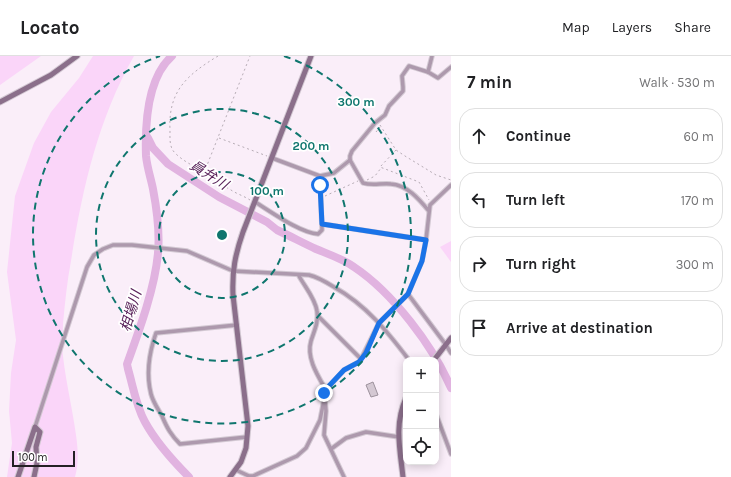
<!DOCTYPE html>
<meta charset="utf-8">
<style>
:root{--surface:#fff;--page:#f6f6f6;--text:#202124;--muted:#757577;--line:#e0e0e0}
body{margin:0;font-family:Karla,"Noto Sans JP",sans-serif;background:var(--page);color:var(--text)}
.controls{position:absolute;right:12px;bottom:12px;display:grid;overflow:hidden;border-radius:8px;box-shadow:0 2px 10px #0003}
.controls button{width:36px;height:36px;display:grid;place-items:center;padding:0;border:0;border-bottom:1px solid var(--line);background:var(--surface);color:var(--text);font:20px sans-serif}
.scale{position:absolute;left:12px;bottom:10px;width:63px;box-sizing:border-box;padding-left:4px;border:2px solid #242024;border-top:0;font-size:11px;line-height:14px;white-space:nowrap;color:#242024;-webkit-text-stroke:3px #fff;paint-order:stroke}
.stop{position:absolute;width:12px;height:12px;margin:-9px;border:3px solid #1a73e8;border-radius:50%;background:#fff}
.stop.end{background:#1a73e8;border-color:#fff;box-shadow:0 1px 4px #0008}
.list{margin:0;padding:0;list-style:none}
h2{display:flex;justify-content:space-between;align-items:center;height:52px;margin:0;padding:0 16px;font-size:17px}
h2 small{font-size:13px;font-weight:400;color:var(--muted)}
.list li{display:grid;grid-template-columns:26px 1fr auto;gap:12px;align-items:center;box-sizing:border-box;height:56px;margin:0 8px 8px;padding:0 8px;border:1px solid var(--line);border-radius:16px}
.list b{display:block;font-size:15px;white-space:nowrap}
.list em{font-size:13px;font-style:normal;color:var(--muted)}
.icon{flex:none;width:22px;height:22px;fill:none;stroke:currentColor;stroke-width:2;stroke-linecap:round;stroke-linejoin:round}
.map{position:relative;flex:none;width:451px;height:421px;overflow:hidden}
header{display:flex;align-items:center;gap:24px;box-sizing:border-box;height:56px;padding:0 20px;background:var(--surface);border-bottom:1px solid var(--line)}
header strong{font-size:19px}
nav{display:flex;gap:22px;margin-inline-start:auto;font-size:14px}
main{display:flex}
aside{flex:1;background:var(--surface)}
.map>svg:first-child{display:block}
.green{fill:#fad5f9}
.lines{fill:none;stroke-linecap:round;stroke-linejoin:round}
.river{stroke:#e1b3e0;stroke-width:8}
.building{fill:#d4c8d3;stroke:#9d929d}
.street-casing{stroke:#d3c9d3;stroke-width:5.5}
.secondary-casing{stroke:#d3c9d3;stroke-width:7}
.path{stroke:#b6acb5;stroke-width:1;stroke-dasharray:2 3;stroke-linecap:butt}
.street{stroke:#ad99ad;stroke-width:3.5}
.secondary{stroke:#8b6f8b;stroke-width:5}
.route{stroke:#1a73e8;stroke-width:5}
.ring{fill:none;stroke:#0f766e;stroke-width:2;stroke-dasharray:7 5}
.labels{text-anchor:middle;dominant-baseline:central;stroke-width:3.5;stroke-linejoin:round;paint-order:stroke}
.water-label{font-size:14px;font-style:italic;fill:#5a245b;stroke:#fff}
.centre{fill:#0f766e;stroke:#fff;stroke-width:2}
.ring-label{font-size:12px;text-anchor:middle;font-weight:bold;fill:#0f766e;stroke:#fff;stroke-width:3.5;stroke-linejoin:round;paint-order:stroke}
</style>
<header>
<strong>Locato</strong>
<nav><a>Map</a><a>Layers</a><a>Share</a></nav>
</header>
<main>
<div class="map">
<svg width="451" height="421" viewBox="0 0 451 421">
<rect width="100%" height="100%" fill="#faeef9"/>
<g class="green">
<polygon points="0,0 41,0 0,29"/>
<path d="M93,0H134C98,63 82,134 71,205C67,226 65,246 63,268C63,275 62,282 62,289C64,319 72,349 76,379C78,393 79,407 75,421H7L12,387L9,355L11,317L16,284L7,216L15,140L34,87L51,56L79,22Z"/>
<polygon points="451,185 451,206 440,191"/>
</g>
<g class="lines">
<g class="river">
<path d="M172,0C147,22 145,70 146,100C147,111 151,123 153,133C157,154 160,175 158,197C155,232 139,275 127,308L128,313C133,330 136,350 145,366C156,386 172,404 189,421"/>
<path d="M148,82L153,92L168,108L219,141L267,166L277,174C290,180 303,187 316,193C328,198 343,203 354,211C393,237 433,290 451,332"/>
</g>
</g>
<polygon class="building" points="373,326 378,339 371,341 366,329"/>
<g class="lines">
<defs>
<g id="street">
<polyline points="432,0 428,16 438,22 451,11"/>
<path d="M272,102L320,120L334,117L350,104L363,127C372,130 381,127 391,128C407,129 419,143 428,154"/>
<polyline points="350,104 350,100 352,95 375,67 385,59 389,50 403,35 403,31 402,20 409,10 428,16"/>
<path d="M255,146C270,155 300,177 318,178L322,174L320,120"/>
<polyline points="322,168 426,184"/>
<path d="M299,220C305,231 315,242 317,255C319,266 314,275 311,285C306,302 318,320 326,334"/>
<polyline points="408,238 446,289 451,297"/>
<polyline points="318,260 361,303"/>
<path d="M237,269L156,277C149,297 146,318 151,338C153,346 158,353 162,360C167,372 171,379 180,388L247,381"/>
<polyline points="325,344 326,355 324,379 344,421"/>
<polyline points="436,358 451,398"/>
<path d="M35,371L87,211L94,199L103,193L113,189H132L187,195L233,215L309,219C318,221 326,226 334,231C366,249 387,275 409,304"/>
<polyline points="331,393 346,382 366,376 399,381"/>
<polyline points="236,414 249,420 253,420 297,400 306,392 320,364 326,334 344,314 359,306 361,303 379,267 408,238 422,205 426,184 430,149 451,129"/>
</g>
<g id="secondary">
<polyline points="0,46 51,19 77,0"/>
<polyline points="434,304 451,282"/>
<polyline points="18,421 35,371 40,376 36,391 37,407 34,421"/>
<path d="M230,421L241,406L246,392L248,370L233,239C232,215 235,199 243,176L311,0"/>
<path d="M403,421C400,393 394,369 406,342"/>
</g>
</defs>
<use href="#street" class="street-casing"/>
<use href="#secondary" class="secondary-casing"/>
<g class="path">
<path d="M218,0C187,19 168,35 170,74C170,82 169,91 175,97C181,103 188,107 195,111C207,119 219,127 231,134C237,138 244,140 250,144"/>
<polyline points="380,69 396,94 405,100 436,119 451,124"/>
<polyline points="376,76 380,71"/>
<polyline points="219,82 267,100"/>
<polyline points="396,94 380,111 419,126 429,144"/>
<polyline points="204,117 250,0"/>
<polyline points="367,124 375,120 381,112"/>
<polyline points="325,140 358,125"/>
<polyline points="436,349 438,354"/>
</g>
<use href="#street" class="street"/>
<use href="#secondary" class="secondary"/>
</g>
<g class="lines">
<polyline class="route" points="320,129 322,168 426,184 422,205 408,238 379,267 366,297 359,306 344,314 328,331 324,337"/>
</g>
<g class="ring">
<circle cx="222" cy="179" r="63"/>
<circle cx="222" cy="179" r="126"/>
<path d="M284 0A189 189 0 1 1 160 0"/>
</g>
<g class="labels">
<g class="water-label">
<text transform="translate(209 119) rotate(32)">員弁川</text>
<text transform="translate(131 255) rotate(-74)">相場川</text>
</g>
</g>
<circle cx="222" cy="179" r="6" class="centre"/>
<g class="ring-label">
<text x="356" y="50">300 m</text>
<text x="311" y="94">200 m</text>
<text x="267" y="139">100 m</text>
</g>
</svg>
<div class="controls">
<button>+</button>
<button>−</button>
<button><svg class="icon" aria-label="locate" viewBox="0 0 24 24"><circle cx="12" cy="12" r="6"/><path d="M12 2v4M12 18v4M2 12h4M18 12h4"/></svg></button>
</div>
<div class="scale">100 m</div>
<div class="stop" style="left:320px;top:129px"></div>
<div class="stop end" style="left:324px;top:337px"></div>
</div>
<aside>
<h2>7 min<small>Walk · 530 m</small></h2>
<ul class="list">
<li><svg class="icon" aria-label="ahead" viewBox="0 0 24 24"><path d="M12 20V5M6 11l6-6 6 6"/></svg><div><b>Continue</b></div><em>60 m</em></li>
<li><svg class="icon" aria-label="left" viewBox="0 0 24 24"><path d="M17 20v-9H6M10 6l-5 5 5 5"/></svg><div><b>Turn left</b></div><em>170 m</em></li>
<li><svg class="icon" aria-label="right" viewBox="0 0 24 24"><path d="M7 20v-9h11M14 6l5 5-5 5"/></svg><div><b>Turn right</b></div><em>300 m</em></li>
<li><svg class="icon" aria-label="arrive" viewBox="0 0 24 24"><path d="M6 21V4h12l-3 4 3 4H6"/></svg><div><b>Arrive at destination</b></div></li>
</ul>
</aside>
</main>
